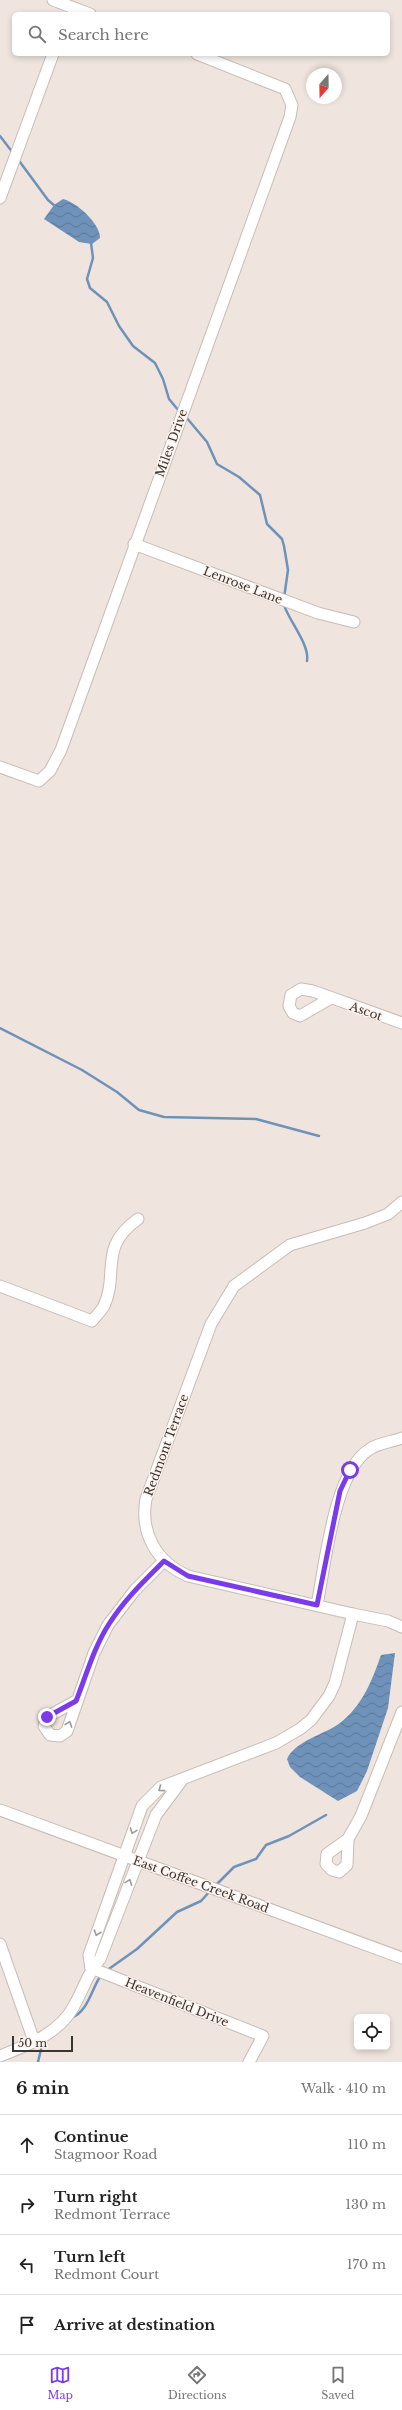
<!DOCTYPE html>
<meta charset="utf-8">
<style>
:root{--surface:#fff;--page:#f6f6f6;--text:#222;--muted:#767676;--line:#e0e0e0;--accent:#7c3aed}
body{margin:0;font-family:"Libre Baskerville",serif;background:var(--page);color:var(--text)}
.controls{position:absolute;right:12px;bottom:12px;display:grid;overflow:hidden;border-radius:6px;box-shadow:0 2px 6px #0003}
.controls button{width:36px;height:36px;display:grid;place-items:center;padding:0;border:0;border-bottom:1px solid var(--line);background:var(--surface);color:var(--text);font:20px sans-serif}
.compass{position:absolute;left:306px;top:68px;width:36px;height:36px;border-radius:50%;background:var(--surface);box-shadow:0 2px 6px #0003;rotate:200deg}
.scale{position:absolute;left:12px;bottom:10px;width:61px;box-sizing:border-box;padding-left:4px;border:2px solid #393532;border-top:0;font-size:11px;line-height:14px;white-space:nowrap;color:#393532;-webkit-text-stroke:3px #fdf2eb;paint-order:stroke}
.stop{position:absolute;width:12px;height:12px;margin:-9px;border:3px solid #7c3aed;border-radius:50%;background:#fff}
.stop.end{background:#7c3aed;border-color:#fff;box-shadow:0 1px 4px #0008}
.list{margin:0;padding:0;list-style:none}
h2{display:flex;justify-content:space-between;align-items:center;height:52px;margin:0;padding:0 16px;font-size:17px}
h2 small{font-size:13px;font-weight:400;color:var(--muted)}
.list li{display:grid;grid-template-columns:26px 1fr auto;gap:12px;align-items:center;box-sizing:border-box;height:60px;padding:0 16px;border-top:1px solid var(--line)}
.list b{display:block;font-size:15px;white-space:nowrap}
.list p{margin:0;font-size:13px;white-space:nowrap;color:var(--muted)}
.list em{font-size:13px;font-style:normal;color:var(--muted)}
.icon{flex:none;width:22px;height:22px;fill:none;stroke:currentColor;stroke-width:2;stroke-linecap:round;stroke-linejoin:round}
.map{position:relative;flex:none;width:402px;height:2062px;overflow:hidden}
.search{position:absolute;background:var(--surface);box-shadow:0 2px 6px #0003;left:12px;right:12px;top:12px;height:44px;display:flex;align-items:center;gap:10px;box-sizing:border-box;padding:0 14px;border-radius:6px;color:var(--muted);font-size:15px}
.sheet{height:292px;background:var(--surface)}
nav{display:flex;justify-content:space-around;align-items:center;box-sizing:border-box;height:56px;border-top:1px solid var(--line);background:var(--surface);font-size:11px;color:var(--muted)}
nav a{display:grid;justify-items:center;gap:2px}
nav .on{color:var(--accent)}
.map>svg:first-child{display:block}
.water{fill:url(#water-waves)}
.lines{fill:none;stroke-linecap:round;stroke-linejoin:round}
.stream{stroke:#6e92b9;stroke-width:2.5}
.minor-casing{stroke:#c7bcb6;stroke-width:13}
.minor{stroke:#fff;stroke-width:11}
.oneway{stroke:#9c9a98}
.route{stroke:#7c3aed;stroke-width:5}
.labels{text-anchor:middle;dominant-baseline:central;stroke-width:3;stroke-linejoin:round;paint-order:stroke}
.street-label{font-size:12px;fill:#393532;stroke:#fdf2eb}
</style>
<div class="map">
<svg width="402" height="2062" viewBox="0 0 402 2062">
<defs>
<pattern id="water-waves" width="16" height="10" patternUnits="userSpaceOnUse"><rect width="16" height="10" fill="#6e92b9"/><path d="M0 5q4-4 8 0t8 0" fill="none" stroke="#5b7897"/></pattern>
</defs>
<rect width="100%" height="100%" fill="#efe5de"/>
<g class="water">
<path d="M63,199C76,202 100,223 100,238L92,244L79,242L44,219L54,205Z"/>
<path d="M395,1653L388,1708L367,1771L357,1791L338,1801L300,1777L290,1767L287,1759C296,1740 324,1735 340,1723C362,1706 372,1681 381,1655Z"/>
</g>
<g class="lines">
<g class="stream">
<polyline points="0,136 13,153"/>
<polyline points="17,158 48,200 55,206"/>
<polyline points="91,243 93,258 87,279 90,288 107,302 119,326 133,346 155,363 163,379 169,399 179,411"/>
<polyline points="186,417 207,442 217,464 239,477 260,495 267,524 282,539 284,546 288,570 284,598"/>
<path d="M284,605C289,621 310,645 307,661"/>
<polyline points="0,1028 82,1070 117,1092 139,1110 164,1117 256,1119 319,1136"/>
<polyline points="216,1885 234,1867 256,1859 266,1845 289,1836 326,1815"/>
<polyline points="106,1971 137,1949 177,1912 201,1901 211,1890"/>
<path d="M71,2018C88,2012 91,1990 101,1975"/>
<polyline points="38,2062 43,2041"/>
</g>
<defs>
<g id="minor">
<polyline points="53,0 90,14"/>
<polyline points="0,198 53,54"/>
<polyline points="134,544 318,613 354,622"/>
<polyline points="0,767 39,781 50,771 61,750 290,117 292,105 285,89 197,54"/>
<polyline points="331,998 300,1016 293,1013 289,1006 291,995 301,989 313,991 402,1023"/>
<path d="M0,1286L92,1321C96,1316 101,1311 104,1306C119,1273 98,1247 138,1219"/>
<path d="M317,1605C325,1566 334,1470 370,1449C378,1443 392,1442 402,1438"/>
<polyline points="353,1614 388,1621 402,1627"/>
<polyline points="76,1701 47,1717 44,1726 50,1735 60,1736 67,1731 94,1653 108,1625 135,1590 164,1561"/>
<polyline points="0,1810 402,1958"/>
<polyline points="348,1839 347,1865 339,1872 332,1870 326,1864 327,1854 348,1839 361,1816 402,1712"/>
<polyline points="0,1944 34,2041"/>
<path d="M91,1968L89,1955L142,1806L161,1787L276,1743L300,1729L311,1720L329,1696L335,1683L353,1614L188,1576C156,1562 140,1533 146,1499L211,1324L234,1286L290,1245L365,1223L388,1214L402,1202"/>
<polyline points="91,1968 263,2036 249,2062"/>
<path d="M0,2056C28,2045 61,2033 75,2004C84,1988 88,1972 100,1959L156,1815L182,1780"/>
</g>
</defs>
<use href="#minor" class="minor-casing"/>
<use href="#minor" class="minor"/>
</g>
<defs><path id="oneway-chevron" d="M-2-3.5L2.5 0L-2 3.5" fill="none" stroke-width="1.6" stroke-linecap="round" stroke-linejoin="round"/></defs>
<g class="oneway">
<use href="#oneway-chevron" transform="translate(69 1724) rotate(-70)"/>
<use href="#oneway-chevron" transform="translate(161 1789) rotate(144)"/>
<use href="#oneway-chevron" transform="translate(133 1831) rotate(110)"/>
<use href="#oneway-chevron" transform="translate(129 1882) rotate(-69)"/>
<use href="#oneway-chevron" transform="translate(97 1933) rotate(109)"/>
</g>
<g class="lines">
<path class="route" d="M47,1717L76,1701C86,1676 94,1647 109,1624C124,1600 144,1581 164,1561L188,1576L317,1605L340,1491L350,1470"/>
</g>
<g class="labels">
<g class="street-label">
<text transform="translate(171 443) rotate(-70)">Miles Drive</text>
<text transform="translate(243 585) rotate(21)">Lenrose Lane</text>
<text transform="translate(366 1011) rotate(19)">Ascot</text>
<text transform="translate(166 1445) rotate(-70)">Redmont Terrace</text>
<text transform="translate(201 1884) rotate(20)">East Coffee Creek Road</text>
<text transform="translate(177 2002) rotate(22)">Heavenfield Drive</text>
</g>
</g>
</svg>
<div class="controls">
<button><svg class="icon" aria-label="locate" viewBox="0 0 24 24"><circle cx="12" cy="12" r="6"/><path d="M12 2v4M12 18v4M2 12h4M18 12h4"/></svg></button>
</div>
<svg class="compass" viewBox="-18 -18 36 36"><path d="M0-13l5 13h-10z" fill="#e53935"/><path d="M0 13l5-13h-10z" fill="#767676"/></svg>
<div class="scale">50 m</div>
<div class="stop" style="left:350px;top:1470px"></div>
<div class="stop end" style="left:47px;top:1717px"></div>
<div class="search"><svg class="icon" aria-label="search" viewBox="0 0 24 24"><circle cx="10" cy="10" r="6"/><path d="M15 15l6 6"/></svg>Search here</div>
</div>
<section class="sheet">
<h2>6 min<small>Walk · 410 m</small></h2>
<ul class="list">
<li><svg class="icon" aria-label="ahead" viewBox="0 0 24 24"><path d="M12 20V5M6 11l6-6 6 6"/></svg><div><b>Continue</b><p>Stagmoor Road</p></div><em>110 m</em></li>
<li><svg class="icon" aria-label="right" viewBox="0 0 24 24"><path d="M7 20v-9h11M14 6l5 5-5 5"/></svg><div><b>Turn right</b><p>Redmont Terrace</p></div><em>130 m</em></li>
<li><svg class="icon" aria-label="left" viewBox="0 0 24 24"><path d="M17 20v-9H6M10 6l-5 5 5 5"/></svg><div><b>Turn left</b><p>Redmont Court</p></div><em>170 m</em></li>
<li><svg class="icon" aria-label="arrive" viewBox="0 0 24 24"><path d="M6 21V4h12l-3 4 3 4H6"/></svg><div><b>Arrive at destination</b></div></li>
</ul>
</section>
<nav>
<a class="on"><svg class="icon" aria-label="map" viewBox="0 0 24 24"><path d="M3 6l6-2 6 2 6-2v14l-6 2-6-2-6 2zM9 4v14M15 6v14"/></svg>Map</a>
<a><svg class="icon" aria-label="directions" viewBox="0 0 24 24"><path d="M12 3l9 9-9 9-9-9zM9 14v-3h6M13 9l2 2-2 2"/></svg>Directions</a>
<a><svg class="icon" aria-label="saved" viewBox="0 0 24 24"><path d="M7 4h10v16l-5-4-5 4z"/></svg>Saved</a>
</nav>
